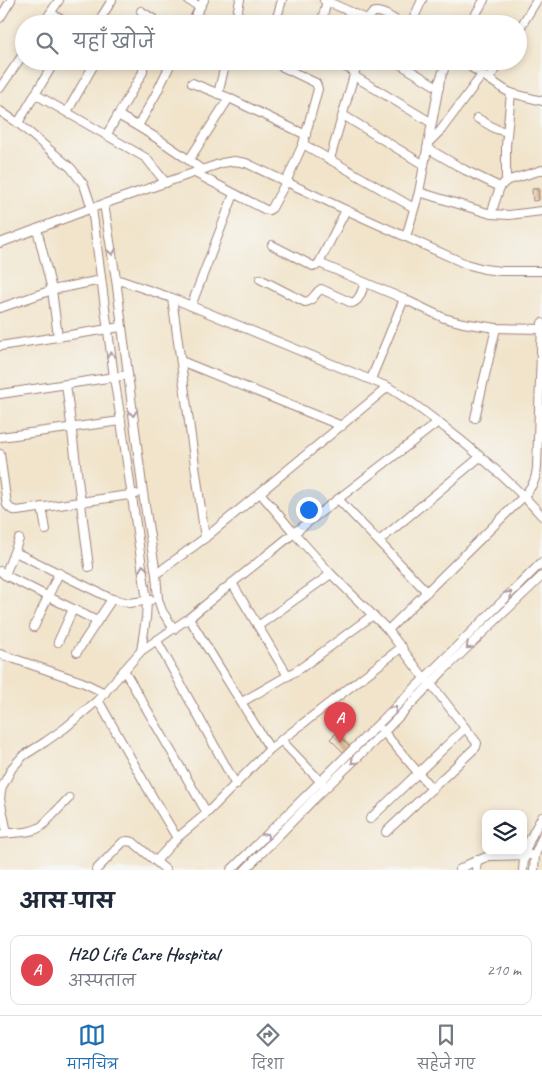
<!DOCTYPE html>
<html lang="hi">
<meta charset="utf-8">
<style>
:root{--surface:#fff;--page:#f2f2f3;--text:#1f2937;--muted:#747a83;--line:#e0e1e3;--accent:#1f6fb2}
body{margin:0;font-family:Caveat,"Playpen Sans Deva",sans-serif;background:var(--page);color:var(--text)}
.controls{position:absolute;right:15px;bottom:15px;display:grid;overflow:hidden;border-radius:10px;box-shadow:0 2px 8px #0003}
.controls button{width:45px;height:45px;display:grid;place-items:center;padding:0;border:0;border-bottom:1px solid var(--line);background:var(--surface);color:var(--text);font:25px sans-serif}
.you{position:absolute;left:308px;top:509px;width:18px;height:18px;margin:-12px;border:4px solid #fff;border-radius:50%;background:#1a73e8;box-shadow:0 0 0 8px #1a73e833}
.badge{display:grid;place-items:center;width:32px;height:32px;border-radius:50%;background:var(--accent);color:#fff;font-size:16px;font-weight:700}
.pin{position:absolute;translate:-50% -41px;filter:drop-shadow(0 1px 2px #0008)}
.pin::after{content:'';position:absolute;top:26px;width:18px;height:15px;background:inherit;clip-path:polygon(0 0,100% 0,50% 100%)}
.list{margin:0;padding:0;list-style:none}
h2{display:flex;justify-content:space-between;align-items:center;height:65px;margin:0;padding:0 20px;font-size:21px}
h2 small{font-size:16px;font-weight:400;color:var(--muted)}
.list li{display:grid;grid-template-columns:32px 1fr auto;gap:15px;align-items:center;box-sizing:border-box;height:70px;margin:0 10px 10px;padding:0 10px;border:1px solid var(--line);border-radius:10px}
.list b{display:block;font-size:19px;white-space:nowrap}
.list p{margin:0;font-size:16px;white-space:nowrap;color:var(--muted)}
.list em{font-size:16px;font-style:normal;color:var(--muted)}
.icon{flex:none;width:28px;height:28px;fill:none;stroke:currentColor;stroke-width:2;stroke-linecap:round;stroke-linejoin:round}
.map{position:relative;flex:none;width:542px;height:870px;overflow:hidden}
.search{position:absolute;background:var(--surface);box-shadow:0 2px 8px #0003;left:15px;right:15px;top:15px;height:55px;display:flex;align-items:center;gap:12px;box-sizing:border-box;padding:0 18px;border-radius:28px;color:var(--muted);font-size:19px}
.sheet{height:145px;background:var(--surface)}
nav{display:flex;justify-content:space-around;align-items:center;box-sizing:border-box;height:70px;border-top:1px solid var(--line);background:var(--surface);font-size:14px;color:var(--muted)}
nav a{display:grid;justify-items:center;gap:2px}
nav .on{color:var(--accent)}
.map>svg:first-child{display:block}
.building{fill:url(#building-back-hatch)}
.lines{fill:none;stroke-linecap:round;stroke-linejoin:round}
.street-casing{stroke:#9e827b;stroke-width:10}
.street{stroke:#fff;stroke-width:8}
.oneway{stroke:#ae9aa0}
</style>
<div class="map">
<svg width="542" height="870" viewBox="0 0 542 870">
<defs>
<pattern id="building-back-hatch" width="6" height="6" patternUnits="userSpaceOnUse" patternTransform="scale(1.25)"><rect width="6" height="6" fill="#debd92"/><path d="M-1 5l2 2M0 0l6 6M5-1l2 2" fill="none" stroke="#c0a27e"/></pattern>
</defs>
<rect width="100%" height="100%" fill="#f6f6f2"/>
<filter id="ink" filterUnits="userSpaceOnUse"><feTurbulence type="fractalNoise" baseFrequency=".02" numOctaves="2"/><feDisplacementMap in="SourceGraphic" scale="10" xChannelSelector="R" yChannelSelector="G"/><feConvolveMatrix kernelMatrix="1 2 1 2 8 2 1 2 1" color-interpolation-filters="sRGB"/></filter>
<filter id="wash" filterUnits="userSpaceOnUse"><feTurbulence type="fractalNoise" baseFrequency=".0096" numOctaves="4" result="noise"/><feDisplacementMap in="SourceGraphic" scale="20" xChannelSelector="R" yChannelSelector="G"/><feGaussianBlur stdDeviation="1.12" result="paint"/><feColorMatrix in="noise" values="0 0 0 0 0 0 0 0 0 0 0 0 0 0 0 0 0 1.4 0 .05"/><feComposite in="paint" operator="in"/></filter>
<g filter="url(#wash)">
<rect width="100%" height="100%" fill="#f1e4cb"/>
<g id="blocks">
<g class="building">
<polygon points="532,189 538,189 539,200 533,201"/>
<polygon points="336,733 351,748 345,754 330,739"/>
</g>
</g>
</g>
<g filter="url(#ink)">
<use href="#blocks" fill-opacity="0" stroke="#9e827b" stroke-width="1"/>
<g class="lines">
<defs>
<g id="street">
<polyline points="188,0 200,7"/>
<polyline points="324,0 369,20"/>
<polyline points="141,11 161,24"/>
<polyline points="51,13 68,24"/>
<polyline points="0,18 11,0"/>
<polyline points="43,24 59,0"/>
<polyline points="97,24 112,0"/>
<polyline points="191,24 204,0"/>
<polyline points="235,24 240,0"/>
<polyline points="275,24 282,0"/>
<polyline points="321,24 327,1"/>
<path d="M368,24C368,22 370,17 371,15C377,6 395,20 402,24"/>
<polyline points="411,24 422,0"/>
<polyline points="470,24 484,0"/>
<polyline points="518,31 537,0"/>
<polyline points="330,61 355,71"/>
<polyline points="395,61 439,88"/>
<polyline points="462,61 505,90 511,93 542,101"/>
<polyline points="354,76 432,123"/>
<polyline points="489,79 500,61"/>
<polyline points="192,83 229,98 306,135"/>
<polyline points="0,88 24,53"/>
<polyline points="35,94 146,158 166,183"/>
<polyline points="218,94 226,61"/>
<polyline points="0,111 18,123 71,168 84,185 92,208 114,377 121,421 147,601 146,618 141,651"/>
<polyline points="67,112 96,61"/>
<path d="M118,115C147,131 176,150 202,170"/>
<polyline points="343,115 424,165"/>
<polyline points="477,118 496,129 507,132"/>
<polyline points="18,123 55,61"/>
<polyline points="138,126 156,94 172,61"/>
<polyline points="107,134 143,72 143,68 142,66 133,61"/>
<polyline points="428,143 441,130 482,75"/>
<polyline points="303,144 414,208"/>
<polyline points="427,148 465,170 500,187"/>
<polyline points="330,159 358,61"/>
<polyline points="189,160 229,98"/>
<polyline points="195,173 266,210 269,210 272,208 286,182 303,144 318,89 316,83 270,61"/>
<polyline points="506,181 506,146 511,93"/>
<polyline points="419,192 491,214 509,215 542,211"/>
<polyline points="104,204 116,279 143,493 156,574 158,599 162,611 174,629"/>
<polyline points="491,214 500,187 506,181 542,170"/>
<polyline points="37,229 52,290 58,337"/>
<polyline points="406,237 419,192 440,80 447,61"/>
<polyline points="0,243 92,208 222,163 234,161 246,163 346,210 466,264 484,269 501,271 542,271"/>
<polyline points="272,245 313,266 316,266 319,263 346,210"/>
<polyline points="319,263 404,299 444,318 463,323 496,328 542,329"/>
<path d="M116,279L172,298L388,387C415,403 439,423 463,442C491,465 518,489 542,516"/>
<path d="M260,279L305,302C314,301 314,293 321,289L352,303C360,301 362,290 365,283"/>
<polyline points="172,298 205,538"/>
<polyline points="191,306 234,194"/>
<polyline points="0,308 52,290 101,280"/>
<polyline points="0,346 121,327"/>
<polyline points="181,361 342,426"/>
<polyline points="371,379 404,299"/>
<polyline points="66,384 89,567"/>
<polyline points="0,394 128,375"/>
<polyline points="475,418 496,328"/>
<polyline points="0,437 121,421"/>
<polyline points="0,454 7,505 11,509 17,511 136,494"/>
<polyline points="261,494 294,533 331,574 388,630 424,678 431,684 477,743 476,747 386,832"/>
<polyline points="338,499 427,592"/>
<polyline points="42,507 46,530"/>
<polyline points="379,541 480,457"/>
<polyline points="15,552 112,599 129,603 151,600"/>
<polyline points="0,571 5,575 97,621"/>
<polyline points="156,574 205,538 388,387"/>
<polyline points="5,575 19,539"/>
<polyline points="232,583 288,676"/>
<polyline points="189,618 270,749"/>
<polyline points="258,626 331,574"/>
<polyline points="34,627 59,573"/>
<path d="M388,630L524,496C532,486 536,481 537,467L542,323"/>
<polyline points="157,641 236,785"/>
<polyline points="58,642 73,609"/>
<polyline points="77,652 112,599"/>
<polyline points="0,654 82,682 105,693"/>
<polyline points="124,670 207,813"/>
<polyline points="98,700 152,796 177,838"/>
<polyline points="242,702 301,668 373,615"/>
<polyline points="382,730 432,789"/>
<polyline points="281,740 323,784"/>
<polyline points="370,819 465,728"/>
<polyline points="7,833 0,799 1,792 2,787 12,768 23,756 45,742 65,728 98,700 141,651 189,618 294,533 438,422"/>
<path d="M0,834C14,832 31,834 42,826L69,798"/>
<polyline points="156,861 177,838 207,813 270,749 402,647"/>
<polyline points="96,870 123,842 127,841 133,842 166,870"/>
<polyline points="231,870 542,562"/>
<polyline points="245,870 314,799 384,732 444,670 542,576"/>
<polyline points="459,870 469,864 489,856 535,855"/>
<polyline points="476,870 477,860"/>
<path d="M523,870C524,848 531,836 542,817"/>
<polyline points="534,870 535,855 542,838"/>
</g>
</defs>
<use href="#street" class="street-casing"/>
<use href="#street" class="street"/>
</g>
<defs><path id="oneway-chevron" d="M-2-3.5L2.5 0L-2 3.5" fill="none" stroke-width="1.6" stroke-linecap="round" stroke-linejoin="round" transform="scale(1.25)"/></defs>
<g class="oneway">
<use href="#oneway-chevron" transform="translate(112 252) rotate(81)"/>
<use href="#oneway-chevron" transform="translate(111 355) rotate(-97)"/>
<use href="#oneway-chevron" transform="translate(133 413) rotate(83)"/>
<use href="#oneway-chevron" transform="translate(143 568) rotate(-99)"/>
<use href="#oneway-chevron" transform="translate(509 594) rotate(-45)"/>
<use href="#oneway-chevron" transform="translate(469 646) rotate(136)"/>
<use href="#oneway-chevron" transform="translate(394 709) rotate(-45)"/>
<use href="#oneway-chevron" transform="translate(354 761) rotate(136)"/>
<use href="#oneway-chevron" transform="translate(266 836) rotate(-45)"/>
</g>
</g>
</svg>
<div class="controls">
<button><svg class="icon" aria-label="layers" viewBox="0 0 24 24"><path d="M12 4l9 5-9 5-9-5zM3 14l9 5 9-5"/></svg></button>
</div>
<div class="you"></div>
<div class="pin badge" style="left:340px;top:743px;background:#e0444e">A</div>
<div class="search"><svg class="icon" aria-label="search" viewBox="0 0 24 24"><circle cx="10" cy="10" r="6"/><path d="M15 15l6 6"/></svg>यहाँ खोजें</div>
</div>
<section class="sheet">
<h2>आस-पास<small></small></h2>
<ul class="list">
<li><span class="badge" style="background:#e0444e">A</span><div><b>H2O Life Care Hospital</b><p>अस्पताल</p></div><em>210 m</em></li>
</ul>
</section>
<nav>
<a class="on"><svg class="icon" aria-label="map" viewBox="0 0 24 24"><path d="M3 6l6-2 6 2 6-2v14l-6 2-6-2-6 2zM9 4v14M15 6v14"/></svg>मानचित्र</a>
<a><svg class="icon" aria-label="directions" viewBox="0 0 24 24"><path d="M12 3l9 9-9 9-9-9zM9 14v-3h6M13 9l2 2-2 2"/></svg>दिशा</a>
<a><svg class="icon" aria-label="saved" viewBox="0 0 24 24"><path d="M7 4h10v16l-5-4-5 4z"/></svg>सहेजे गए</a>
</nav>
